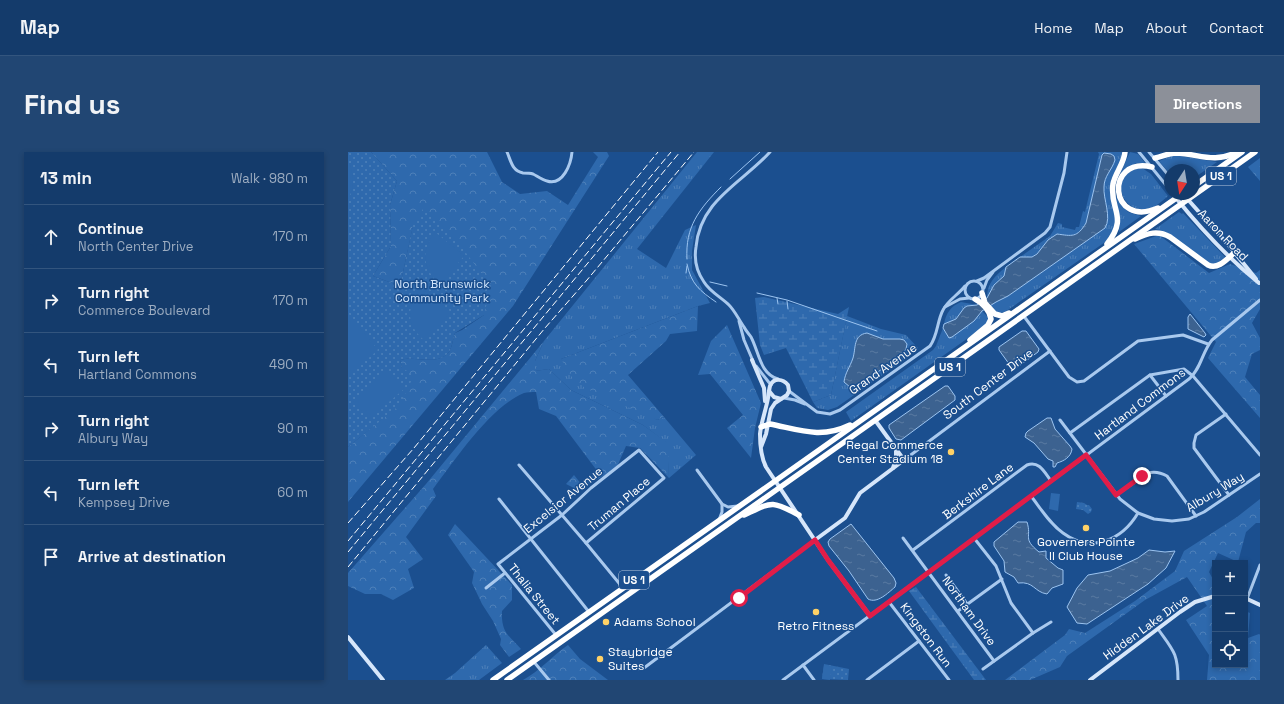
<!DOCTYPE html>
<meta charset="utf-8">
<style>
:root{--surface:#143b6b;--page:#214673;--text:#f1f3f6;--muted:#9dadc1;--line:#33557e;--accent:#8c9099}
body{margin:0;font-family:"Space Grotesk",sans-serif;background:var(--page);color:var(--text)}
.controls{position:absolute;right:12px;bottom:12px;display:grid;overflow:hidden;border-radius:0px;box-shadow:0 2px 6px #0003}
.controls button{width:36px;height:36px;display:grid;place-items:center;padding:0;border:0;border-bottom:1px solid var(--line);background:var(--surface);color:var(--text);font:20px sans-serif}
.compass{position:absolute;left:816px;top:12px;width:36px;height:36px;border-radius:50%;background:var(--surface);box-shadow:0 2px 6px #0003;rotate:192deg}
.stop{position:absolute;width:12px;height:12px;margin:-9px;border:3px solid #e11d48;border-radius:50%;background:#fff}
.stop.end{background:#e11d48;border-color:#fff;box-shadow:0 1px 4px #0008}
.list{margin:0;padding:0;list-style:none}
h2{display:flex;justify-content:space-between;align-items:center;height:52px;margin:0;padding:0 16px;font-size:17px}
h2 small{font-size:13px;font-weight:400;color:var(--muted)}
.list li{display:grid;grid-template-columns:26px 1fr auto;gap:12px;align-items:center;box-sizing:border-box;height:64px;padding:0 16px;border-top:1px solid var(--line)}
.list b{display:block;font-size:15px;white-space:nowrap}
.list p{margin:0;font-size:13px;white-space:nowrap;color:var(--muted)}
.list em{font-size:13px;font-style:normal;color:var(--muted)}
.icon{flex:none;width:22px;height:22px;fill:none;stroke:currentColor;stroke-width:2;stroke-linecap:round;stroke-linejoin:round}
.map{position:relative;flex:none;width:912px;height:528px;overflow:hidden;border-radius:0px}
header{display:flex;align-items:center;gap:24px;box-sizing:border-box;height:56px;padding:0 20px;background:var(--surface);border-bottom:1px solid var(--line)}
header strong{font-size:19px}
nav{display:flex;gap:22px;margin-inline-start:auto;font-size:14px}
.intro{display:flex;align-items:center;justify-content:space-between;box-sizing:border-box;height:96px;padding:0 24px}
h1{margin:0;font-size:28px}
.button{padding:10px 18px;border-radius:0px;background:var(--accent);color:#fff;font-size:14px;font-weight:700}
main{display:flex;gap:24px;padding:0 24px}
aside{flex:1;background:var(--surface);border-radius:0px;box-shadow:0 2px 6px #0003}
.map>svg:first-child{display:block}
.grass{fill:url(#grass-tufts)}
.forest{fill:url(#forest-crowns)}
.wetland{fill:url(#wetland-marsh)}
.park{fill:url(#park-dots)}
.garden{fill:#2e69ad}
.water{fill:url(#water-ripples);stroke:#9cc4f0}
.lines{fill:none;stroke-linecap:round;stroke-linejoin:round}
.stream{stroke:#9cc4f0;stroke-width:1}
.street{stroke:#a9c9ee;stroke-width:3}
.secondary{stroke:#d6e6fa;stroke-width:4}
.highway{stroke:#fff;stroke-width:5.5}
.rail{stroke:#fff;stroke-width:1;stroke-dasharray:7 3;stroke-linecap:butt}
.route{stroke:#e11d48;stroke-width:5}
.poi-dot{fill:#ffd166;stroke:#1b4f8f;stroke-width:1.5}
.labels{text-anchor:middle;dominant-baseline:central;stroke-width:3;stroke-linejoin:round;paint-order:stroke}
.shield{fill:#1b4f8f;stroke:#bbcadd;stroke-width:1}
.shield-label{font-size:11px;font-weight:bold;fill:#fff}
.street-label{font-size:12px;fill:#fff;stroke:#1b4f8f}
.park-label{font-size:12px;fill:#cfe3fa;stroke:#1b4f8f}
.poi-label{font-size:12px;fill:#fff;stroke:#1b4f8f}
</style>
<header>
<strong>Map</strong>
<nav><a>Home</a><a>Map</a><a>About</a><a>Contact</a></nav>
</header>
<div class="intro"><h1>Find us</h1><a class="button">Directions</a></div>
<main>
<aside>
<h2>13 min<small>Walk · 980 m</small></h2>
<ul class="list">
<li><svg class="icon" aria-label="ahead" viewBox="0 0 24 24"><path d="M12 20V5M6 11l6-6 6 6"/></svg><div><b>Continue</b><p>North Center Drive</p></div><em>170 m</em></li>
<li><svg class="icon" aria-label="right" viewBox="0 0 24 24"><path d="M7 20v-9h11M14 6l5 5-5 5"/></svg><div><b>Turn right</b><p>Commerce Boulevard</p></div><em>170 m</em></li>
<li><svg class="icon" aria-label="left" viewBox="0 0 24 24"><path d="M17 20v-9H6M10 6l-5 5 5 5"/></svg><div><b>Turn left</b><p>Hartland Commons</p></div><em>490 m</em></li>
<li><svg class="icon" aria-label="right" viewBox="0 0 24 24"><path d="M7 20v-9h11M14 6l5 5-5 5"/></svg><div><b>Turn right</b><p>Albury Way</p></div><em>90 m</em></li>
<li><svg class="icon" aria-label="left" viewBox="0 0 24 24"><path d="M17 20v-9H6M10 6l-5 5 5 5"/></svg><div><b>Turn left</b><p>Kempsey Drive</p></div><em>60 m</em></li>
<li><svg class="icon" aria-label="arrive" viewBox="0 0 24 24"><path d="M6 21V4h12l-3 4 3 4H6"/></svg><div><b>Arrive at destination</b></div></li>
</ul>
</aside>
<div class="map">
<svg width="912" height="528" viewBox="0 0 912 528">
<defs>
<pattern id="grass-tufts" width="24" height="20" patternUnits="userSpaceOnUse"><rect width="24" height="20" fill="#2e69ad"/><path d="M3 7l-1-3M5 7V3M7 7l1-3M15 17l-1-3M17 17v-4M19 17l1-3" fill="none" stroke="#4d80b9"/></pattern>
<pattern id="forest-crowns" width="20" height="18" patternUnits="userSpaceOnUse"><rect width="20" height="18" fill="#2e69ad"/><path d="M2 6a3 3 0 1 1 6 0M12 15a3 3 0 1 1 6 0" fill="none" stroke="#4d80b9"/></pattern>
<pattern id="wetland-marsh" width="20" height="14" patternUnits="userSpaceOnUse"><rect width="20" height="14" fill="#2e69ad"/><path d="M1 5h8M5 5V1M11 12h8M15 12V8" fill="none" stroke="#4d80b9"/></pattern>
<pattern id="park-dots" width="8" height="8" patternUnits="userSpaceOnUse"><rect width="8" height="8" fill="#2e69ad"/><path d="M2 2h.1M6 6h.1" fill="none" stroke="#4d80b9" stroke-width="1.8" stroke-linecap="round"/></pattern>
<pattern id="water-ripples" width="26" height="14" patternUnits="userSpaceOnUse"><rect width="26" height="14" fill="#3c6290"/><path d="M2 4q2-2 4 0t4 0M15 11q2-2 4 0t4 0" fill="none" stroke="#597aa1"/></pattern>
</defs>
<rect width="100%" height="100%" fill="#1b4f8f"/>
<g class="grass">
<polygon points="349,0 366,0 289,97 318,116 337,78 348,73 344,99 344,118 362,151 350,154 213,207 309,268 316,265 348,303 321,326 319,291 295,273 223,238 201,217 187,219 187,209 196,189"/>
<path d="M750,0H774V6L763,28L767,65V78L760,88L657,160L652,161L646,160L642,154L648,150L660,144L757,76L756,30L765,12L754,3L738,71C732,82 725,85 713,83L684,105H672L702,84L710,71L714,72V75L727,78L728,75H731L735,59L737,60L751,2Z"/>
<polygon points="782,0 790,2 797,11 788,11 772,22"/>
<polygon points="826,3 869,10 846,26 846,18 822,18 822,22 811,9"/>
<path d="M794,16L803,22L820,44C814,49 807,56 800,57C775,62 762,28 785,18C787,17 791,17 794,16Z"/>
<polygon points="768,44 780,60 793,64 771,80 772,69"/>
<polygon points="831,60 834,62 835,61 877,105 868,112 862,112 820,81 807,77"/>
<path d="M658,115L656,124L646,133L639,146C639,131 647,124 658,115Z"/>
<path d="M613,150L629,153L619,154L616,156L608,167L596,172C598,161 603,154 613,150Z"/>
<polygon points="634,159 641,166 637,174 503,269 498,260 585,198 588,194 595,176 601,185 631,164"/>
<polygon points="499,164 533,177 558,183 570,196 569,199 489,255 480,258 469,256 465,250 483,243"/>
<polygon points="138,493 154,511 131,528 97,528 107,521"/>
</g>
<g class="forest">
<path d="M23,0H139L154,30L172,42L199,39L220,53L250,5L245,0H259L261,4L165,154L0,350V295L52,252L54,216L52,208C68,203 88,215 101,200C104,196 105,186 107,181L114,178L136,163L65,74L52,134L25,124L43,94L42,53L49,29Z"/>
<polygon points="912,6 912,29 900,15"/>
<polygon points="811,83 861,121 882,112 908,121 912,118 912,157 904,171 912,186 912,198 904,202 897,225 912,243 912,266 860,206 868,190 786,92"/>
<polygon points="350,154 349,179 322,182 318,189 280,223 316,265 309,268 237,236 223,224 213,207"/>
<polygon points="379,173 413,251 407,276 403,306 379,276 395,263 362,222 350,223 363,189"/>
<path d="M196,189L187,209V219L201,217L223,238L295,273L320,291L321,326L292,296L278,294L268,317L230,338L218,332L226,323L234,333L250,320L208,264L191,257L188,240C184,240 179,240 176,241C142,255 107,308 85,337L88,344L58,385L75,407L60,417L66,436L45,448L33,442H17L0,434V421L78,332Z"/>
<polygon points="912,347 912,371 908,371 898,380 890,410 870,401 861,420 867,431 867,513 897,513 897,459 902,461 900,486 911,482 912,483 912,528 859,528 861,503 838,468 859,454 839,425 797,448 719,504 712,515 682,528 657,528 717,483 721,477 737,481 787,449 827,419 836,399 889,365"/>
<path d="M107,372L164,433V448L154,459C153,480 160,483 173,497L161,505L152,493L153,487L145,469L134,452L124,431L126,420L100,383Z"/>
<path d="M220,493L232,507L260,528H175C192,519 204,504 220,493Z"/>
</g>
<g class="wetland">
<polygon points="416,145 490,162 501,155 483,243 465,250 438,196 416,203 412,193 407,146"/>
<polygon points="568,435 638,528 626,528 561,439"/>
</g>
<g class="park">
<path d="M0,0H23L49,29L42,53L43,94L25,124L52,134L65,73L75,57L115,97L143,134L136,163L107,181C105,186 104,196 101,200C89,215 68,203 52,208L54,216L66,223L52,253L0,295Z"/>
<polygon points="729,350 736,351 739,353 741,353 744,357 743,360 740,362 735,358 728,357"/>
<polygon points="476,512 501,517 500,528 474,527"/>
</g>
<g class="garden">
<path d="M1,11C6,24 7,35 0,47V12Z"/>
<path d="M87,80L116,104L92,133C75,116 72,100 87,80Z"/>
<path d="M72,136L103,160L77,189C58,173 58,157 72,136Z"/>
<polygon points="0,161 30,198 0,223"/>
<polygon points="39,218 56,237 21,267 5,249"/>
<polygon points="703,341 712,342 710,359 701,357"/>
<polygon points="476,513 484,514 482,528 474,527"/>
</g>
<g class="water">
<path d="M756,1L763,2L766,4L767,8C764,18 756,24 756,35C755,47 764,65 757,76L660,144L648,150L634,159L626,169L604,185L601,186L595,176L596,172L608,167L616,156L619,154L629,153L639,146L646,133L656,124L658,115L672,105H684L689,102L700,88L709,82C724,84 729,86 738,71L754,3Z"/>
<polygon points="842,162 857,181 858,183 856,185 840,177 840,165"/>
<polygon points="674,179 678,179 691,197 690,200 668,216 664,216 651,198 651,195"/>
<path d="M519,181L535,187H552L556,188L559,192L558,197L553,203L512,233L502,235L496,230C497,221 502,215 505,206C508,196 505,183 519,181Z"/>
<polygon points="597,234 600,234 607,244 607,248 553,288 548,287 541,276 541,273"/>
<path d="M699,266H703L707,277L722,294L724,297C723,305 716,309 709,311L707,315H705V309L700,307L686,291L677,285L678,281L680,279Z"/>
<path d="M670,370H679C684,386 674,386 691,400L698,399V406L710,416L715,418V432L704,436L699,442C686,440 686,429 670,431L666,425L657,420L656,409L646,394V390Z"/>
<path d="M503,372L546,426L548,431L547,435C540,441 529,452 520,447L501,419L481,394L480,390L482,387Z"/>
<polygon points="801,398 817,400 827,399 818,416 800,432 739,472 729,471 719,455 729,436 740,423 762,419 790,406"/>
</g>
<g class="lines">
<g class="stream">
<polyline points="382,27 412,0"/>
<path d="M339,107C337,75 351,57 373,35"/>
<path d="M339,112C343,132 352,139 368,150"/>
<polyline points="338,121 339,114"/>
<polyline points="362,130 379,134"/>
<polyline points="409,141 439,148 529,179"/>
<polyline points="429,146 430,152"/>
<polyline points="439,149 440,157"/>
</g>
<g class="street">
<path d="M159,0C163,9 164,19 175,21C179,21 182,21 185,22C189,24 194,28 199,29C215,34 223,12 224,0"/>
<path d="M422,0C394,31 352,48 348,95C346,107 349,120 356,130C362,140 373,145 381,153C387,159 391,168 396,175C398,179 401,182 403,185C411,200 412,222 430,227"/>
<polyline points="791,0 822,38"/>
<polyline points="801,0 822,25"/>
<polyline points="629,129 636,126 697,81 702,75 716,21 719,0"/>
<circle cx="626" cy="138" r="9"/>
<polyline points="636,136 639,128 645,120"/>
<polyline points="597,155 612,147 621,146"/>
<polyline points="675,163 721,225 729,230 736,229 790,189 835,183 860,192"/>
<polyline points="391,169 396,188 405,209"/>
<polyline points="408,214 423,233"/>
<polyline points="802,223 818,244"/>
<path d="M441,239L469,260L482,262L492,258L582,194C590,183 589,169 595,158C600,148 610,143 617,134"/>
<polyline points="436,246 447,248 457,252"/>
<polyline points="878,262 848,283 846,291 846,296 881,343"/>
<polyline points="712,268 772,347 790,361 806,367 824,369 841,367 856,360 912,322"/>
<polyline points="722,281 802,223 836,217 845,224 912,303"/>
<polyline points="556,308 702,199"/>
<polyline points="171,313 238,391 275,436"/>
<polyline points="349,318 374,352 380,355 390,354"/>
<path d="M768,343L800,321C807,319 812,320 819,324L848,364"/>
<path d="M683,344C693,357 702,372 715,381C743,402 774,388 790,361"/>
<polyline points="151,347 241,460"/>
<polyline points="371,368 374,360 374,352"/>
<polyline points="555,386 646,509"/>
<polyline points="626,386 648,414 663,451 685,481"/>
<path d="M565,398L679,313C691,308 697,321 703,329"/>
<polyline points="598,423 619,452"/>
<polyline points="138,436 157,421"/>
<polyline points="899,447 912,413"/>
<polyline points="541,450 601,528"/>
<polyline points="610,459 654,427"/>
<path d="M810,477C825,498 830,501 830,528"/>
<polyline points="208,483 150,412 214,363 243,336 291,298 316,326 238,391"/>
<polyline points="186,510 201,528"/>
<polyline points="455,513 466,528"/>
<polyline points="289,516 292,517 296,516 467,388"/>
<polyline points="635,517 685,481 703,470"/>
<path d="M435,528L841,227C853,217 854,200 864,188L912,148"/>
<polyline points="519,528 571,489"/>
</g>
<g class="secondary">
<polyline points="835,42 883,96 908,127"/>
<path d="M828,46C853,77 880,106 911,131"/>
<polyline points="404,208 416,236 417,249"/>
<polyline points="421,239 426,245 433,247"/>
<path d="M413,295L418,282L423,257L427,251L439,243L441,239L440,233C435,227 426,225 422,234C421,237 421,242 420,246C418,258 413,270 412,282C412,293 413,305 418,315L480,408L522,464"/>
<polyline points="545,316 548,307 548,297"/>
<polyline points="467,388 497,366 512,341 556,308 527,268"/>
<polyline points="897,446 912,453"/>
<polyline points="0,485 35,528"/>
<polyline points="742,528 832,460 847,450 867,444"/>
</g>
<g class="highway">
<path d="M807,6C814,5 820,1 828,1C852,2 865,12 889,0"/>
<path d="M804,15C756,4 761,77 810,56"/>
<polyline points="846,34 894,0"/>
<path d="M787,87C800,81 810,78 822,85L860,113C870,118 879,107 887,100"/>
<path d="M759,92C781,64 761,58 765,32C767,21 776,12 777,0"/>
<polyline points="634,141 637,151 647,162 654,164 661,161"/>
<path d="M622,188L640,173L643,167C642,159 635,151 627,147"/>
<path d="M413,275L422,272C452,278 473,287 502,273"/>
<path d="M396,363C424,350 423,348 451,363"/>
<polyline points="145,528 834,42"/>
<polyline points="159,528 907,0"/>
</g>
<g class="rail">
<polyline points="0,371 66,296 310,0"/>
<polyline points="0,389 323,0"/>
<polyline points="0,400 332,0"/>
<polyline points="0,415 197,176 239,128 346,0"/>
</g>
</g>
<g class="lines">
<polyline class="route" points="391,446 467,388 480,408 522,464 738,303 768,343 794,324"/>
</g>
<g class="poi-dot">
<circle cx="603" cy="300" r="4"/>
<circle cx="738" cy="376" r="4"/>
<circle cx="468" cy="460" r="4"/>
<circle cx="258" cy="470" r="4"/>
<circle cx="252" cy="507" r="4"/>
</g>
<g class="labels">
<g class="shield">
<rect x="858" y="15" width="30" height="18" rx="3"/>
<rect x="587" y="206" width="30" height="18" rx="3"/>
<rect x="271" y="419" width="30" height="18" rx="3"/>
</g>
<g class="shield-label">
<text x="873" y="24">US 1</text>
<text x="602" y="215">US 1</text>
<text x="286" y="428">US 1</text>
</g>
<g class="street-label">
<text transform="translate(875 83) rotate(46)">Aaron Road</text>
<text transform="translate(535 217) rotate(-35)">Grand Avenue</text>
<text transform="translate(640 232) rotate(-37)">South Center Drive</text>
<text transform="translate(792 252) rotate(-37)">Hartland Commons</text>
<text transform="translate(630 339) rotate(-37)">Berkshire Lane</text>
<text transform="translate(867 340) rotate(-31)">Albury Way</text>
<text transform="translate(215 348) rotate(-39)">Excelsior Avenue</text>
<text transform="translate(271 352) rotate(-40)">Truman Place</text>
<text transform="translate(186 442) rotate(51)">Thalia Street</text>
<text transform="translate(621 459) rotate(54)">Northam Drive</text>
<text transform="translate(798 475) rotate(-36)">Hidden Lake Drive</text>
<text transform="translate(578 483) rotate(53)">Kingston Run</text>
</g>
<g class="park-label">
<text x="94" y="132">North Brunswick<tspan x="94" dy="14">Community Park</tspan></text>
</g>
<g class="poi-label">
<text x="595" y="293" text-anchor="end">Regal Commerce<tspan x="595" dy="14">Center Stadium 18</tspan></text>
<text x="738" y="390">Governers Pointe<tspan x="738" dy="14">II Club House</tspan></text>
<text x="266" y="470" text-anchor="start">Adams School</text>
<text x="468" y="474">Retro Fitness</text>
<text x="260" y="500" text-anchor="start">Staybridge<tspan x="260" dy="14">Suites</tspan></text>
</g>
</g>
</svg>
<div class="controls">
<button>+</button>
<button>−</button>
<button><svg class="icon" aria-label="locate" viewBox="0 0 24 24"><circle cx="12" cy="12" r="6"/><path d="M12 2v4M12 18v4M2 12h4M18 12h4"/></svg></button>
</div>
<svg class="compass" viewBox="-18 -18 36 36"><path d="M0-13l5 13h-10z" fill="#e53935"/><path d="M0 13l5-13h-10z" fill="#9dadc1"/></svg>
<div class="stop" style="left:391px;top:446px"></div>
<div class="stop end" style="left:794px;top:324px"></div>
</div>
</main>
